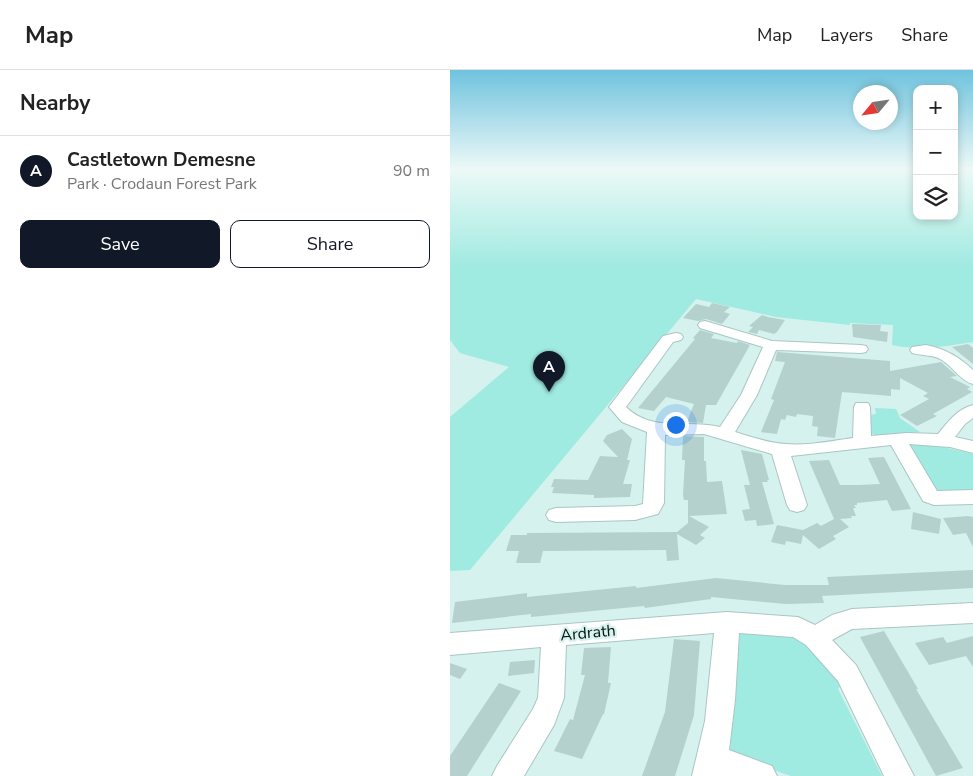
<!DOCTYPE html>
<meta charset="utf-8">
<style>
:root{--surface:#fff;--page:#f6f6f6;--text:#222;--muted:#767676;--line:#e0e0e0;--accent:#111827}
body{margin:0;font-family:"Nunito Sans",sans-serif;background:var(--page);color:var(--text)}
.controls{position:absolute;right:15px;top:15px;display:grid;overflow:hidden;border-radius:10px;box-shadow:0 2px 8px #0003}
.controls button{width:45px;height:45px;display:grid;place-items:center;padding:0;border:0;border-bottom:1px solid var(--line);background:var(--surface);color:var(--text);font:25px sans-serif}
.compass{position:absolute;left:403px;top:15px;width:45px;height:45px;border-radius:50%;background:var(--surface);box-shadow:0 2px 8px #0003;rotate:241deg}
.you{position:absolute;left:225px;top:354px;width:18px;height:18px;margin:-12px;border:4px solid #fff;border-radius:50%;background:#1a73e8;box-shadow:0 0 0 8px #1a73e833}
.badge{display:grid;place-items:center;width:32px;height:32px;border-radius:50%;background:var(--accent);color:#fff;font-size:16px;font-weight:700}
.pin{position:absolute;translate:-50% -41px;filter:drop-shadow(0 1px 2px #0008)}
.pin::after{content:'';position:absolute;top:26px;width:18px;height:15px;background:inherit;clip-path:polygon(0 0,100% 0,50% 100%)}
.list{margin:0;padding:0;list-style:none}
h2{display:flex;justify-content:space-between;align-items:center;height:65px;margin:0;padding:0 20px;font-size:21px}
h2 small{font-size:16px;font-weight:400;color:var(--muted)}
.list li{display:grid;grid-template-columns:32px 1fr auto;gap:15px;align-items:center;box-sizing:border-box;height:70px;padding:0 20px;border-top:1px solid var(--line)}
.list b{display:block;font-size:19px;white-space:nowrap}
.list p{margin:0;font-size:16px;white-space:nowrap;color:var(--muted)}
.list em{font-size:16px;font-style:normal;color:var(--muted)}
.actions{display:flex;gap:10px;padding:15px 20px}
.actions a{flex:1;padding:11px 0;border:1px solid var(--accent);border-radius:10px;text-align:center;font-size:18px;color:var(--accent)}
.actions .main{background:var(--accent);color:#fff}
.icon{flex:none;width:28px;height:28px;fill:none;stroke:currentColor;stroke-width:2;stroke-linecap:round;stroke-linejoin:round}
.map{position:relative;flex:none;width:523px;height:706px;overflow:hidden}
header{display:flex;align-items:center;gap:30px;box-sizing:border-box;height:70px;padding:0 25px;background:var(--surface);border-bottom:1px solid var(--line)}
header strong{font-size:24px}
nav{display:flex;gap:28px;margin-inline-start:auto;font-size:18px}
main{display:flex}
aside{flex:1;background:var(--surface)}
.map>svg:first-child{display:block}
.green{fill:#9feae1}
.building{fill:#b4d1cd}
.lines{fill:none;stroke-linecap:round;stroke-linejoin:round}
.minor-casing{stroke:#aac6c3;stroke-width:2}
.minor{fill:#fff;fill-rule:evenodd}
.labels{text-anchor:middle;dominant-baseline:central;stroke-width:4.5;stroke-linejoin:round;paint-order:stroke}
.near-street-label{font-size:16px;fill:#091312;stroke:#d5f2ee}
</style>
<header>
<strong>Map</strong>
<nav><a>Map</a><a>Layers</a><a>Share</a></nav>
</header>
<main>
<aside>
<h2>Nearby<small></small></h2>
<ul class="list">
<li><span class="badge">A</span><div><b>Castletown Demesne</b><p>Park · Crodaun Forest Park</p></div><em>90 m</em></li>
</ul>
<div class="actions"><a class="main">Save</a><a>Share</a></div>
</aside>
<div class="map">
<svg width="523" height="706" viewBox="0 0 523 706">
<rect width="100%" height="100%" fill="#d5f2ee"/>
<g class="green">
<path d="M0,99H467V146H504V99H523V272C497,276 468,281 442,275L443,255L400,253V255L326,247L246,229L20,500L0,501V347L59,297L10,283L0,270Z"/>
<path d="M425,338L446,339L450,348L470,362C456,363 431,370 418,362L420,345L426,344Z"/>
<polygon points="477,372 484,375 523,384 523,423 489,425 456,375"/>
<polygon points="289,563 346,564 393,613 388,619 432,706 341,706 285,687 280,681 287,566"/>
</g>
<g class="building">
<polygon points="262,233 280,237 274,242 280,244 272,254 256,249 248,251 233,248 246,234 259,237"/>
<polygon points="312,245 318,247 335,250 327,262 324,264 309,260 307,264 298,262 303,257 299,256"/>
<polygon points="402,254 431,255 430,261 438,262 437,272 403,267"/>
<polygon points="250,260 264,264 261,268 287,273 288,271 300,275 266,335 256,335 253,353 237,352 244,334 216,327 204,341 188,338 245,269 243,268"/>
<polygon points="518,274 523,278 523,294 502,277"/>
<polygon points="327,282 440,291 440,301 491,292 507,306 500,307 520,317 517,319 522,322 483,344 487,346 467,356 450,345 479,329 473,326 478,323 450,308 450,320 441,319 441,326 392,322 385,368 367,366 368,357 362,356 363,346 347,344 346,347 337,345 335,350 331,349 327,364 311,362 324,330 321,329 335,292 325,291"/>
<polygon points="172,359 182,369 177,390 180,390 173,414 182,414 180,427 144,428 144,425 102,423 104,417 101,417 104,409 138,410 150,386 168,387 153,371 157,365"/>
<polygon points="233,366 254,367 254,391 256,391 257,412 272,411 277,444 239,446 259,457 250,465 255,468 246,475 227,464 229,490 217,491 216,480 93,481 90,493 66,493 69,481 56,481 61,465 77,465 77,463 227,462 238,453 238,430 234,430 233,425 235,390 232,390"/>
<polygon points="291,380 312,384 319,410 317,410 318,412 312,412 324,454 307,456 306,450 295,451 292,440 300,439 294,415 300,415"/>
<polygon points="434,387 461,439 442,441 437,430 407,433 407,435 404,435 406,438 403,438 406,446 401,446 402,448 390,449 399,457 383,466 386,469 369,479 353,465 351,474 336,471 335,475 321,472 327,455 353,460 367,453 371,456 384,449 359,391 379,390 390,415 409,415 430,414 418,388"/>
<polygon points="463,442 491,449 489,464 461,459"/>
<polygon points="518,446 523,447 523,477 516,463 503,465 493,448"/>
<polygon points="523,500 523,518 372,526 374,533 335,534 261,527 261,529 195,538 194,536 81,547 81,544 2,553 5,532 77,523 77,527 186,516 186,518 266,508 335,515 379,515 377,507"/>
<polygon points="434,561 468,619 466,619 513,698 486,706 410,567"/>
<polygon points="523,566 523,597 516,586 479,595 465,573 493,567 497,573"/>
<polygon points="224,569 250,571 244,645 225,706 192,706 215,642"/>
<polygon points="161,577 158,613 161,613 154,644 153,644 132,689 104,681 120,649 123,650 135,605 131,605 134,578"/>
<polygon points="85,590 84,603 58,606 60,592"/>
<polygon points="0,593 17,599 10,609 0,605"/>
<polygon points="49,613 71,621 17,706 0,706 0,686"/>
</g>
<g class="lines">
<defs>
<g id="minor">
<path d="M255,251L322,271L411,275L416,276L418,279L416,282L411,283L326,280L307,325L285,362C302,367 318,373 336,374C358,376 381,371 403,368L404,337L406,333H418L420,337L421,366L457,363L488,364C498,352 507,339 523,335V348L515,354L505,367L523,371V383L500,377L459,374L487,421L523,420V434L484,435L473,431L441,375L341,386L357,435L354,440L347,442L340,440L337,435L322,384L254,364L215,365L214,433L208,444L185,450L106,452L99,450L96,445L99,440L106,438L185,436L193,434L197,362L172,352L159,337L213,266L226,263L231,264L233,267L231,270L223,272L176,337C202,363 238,349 270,357L291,325L313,277L250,258L248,255L250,252Z"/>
<path d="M476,275C496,279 509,287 523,300V314C511,311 503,297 492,290C482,284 472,286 462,283L460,280L462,277Z"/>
<polygon points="523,533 523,553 402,559 382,570 406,595 464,706 434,706 388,611 356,575 343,567 289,563 285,630 279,680 322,696 327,706 242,706 255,651 264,563 116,575 114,628 104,655 74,706 42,706 47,696 83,639 88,628 91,577 0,585 0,563 277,542 348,547 365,555 382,545 402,539"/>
</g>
</defs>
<use href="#minor" class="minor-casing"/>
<use href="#minor" class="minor"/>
</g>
<linearGradient id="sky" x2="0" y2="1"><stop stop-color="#6fc3de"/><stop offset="0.5" stop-color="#ecf9f7"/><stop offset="1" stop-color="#ecf9f7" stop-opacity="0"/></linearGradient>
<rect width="523" height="198" fill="url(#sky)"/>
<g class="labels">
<g class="near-street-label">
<text transform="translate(138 563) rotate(-5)">Ardrath</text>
</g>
</g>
</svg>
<div class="controls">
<button>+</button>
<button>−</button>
<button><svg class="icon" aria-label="layers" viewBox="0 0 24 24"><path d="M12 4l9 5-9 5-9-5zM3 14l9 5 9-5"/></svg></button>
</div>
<svg class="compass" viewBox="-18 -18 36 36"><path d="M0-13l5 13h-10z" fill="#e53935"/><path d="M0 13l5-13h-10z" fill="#767676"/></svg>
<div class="you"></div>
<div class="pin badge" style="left:99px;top:322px">A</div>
</div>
</main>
